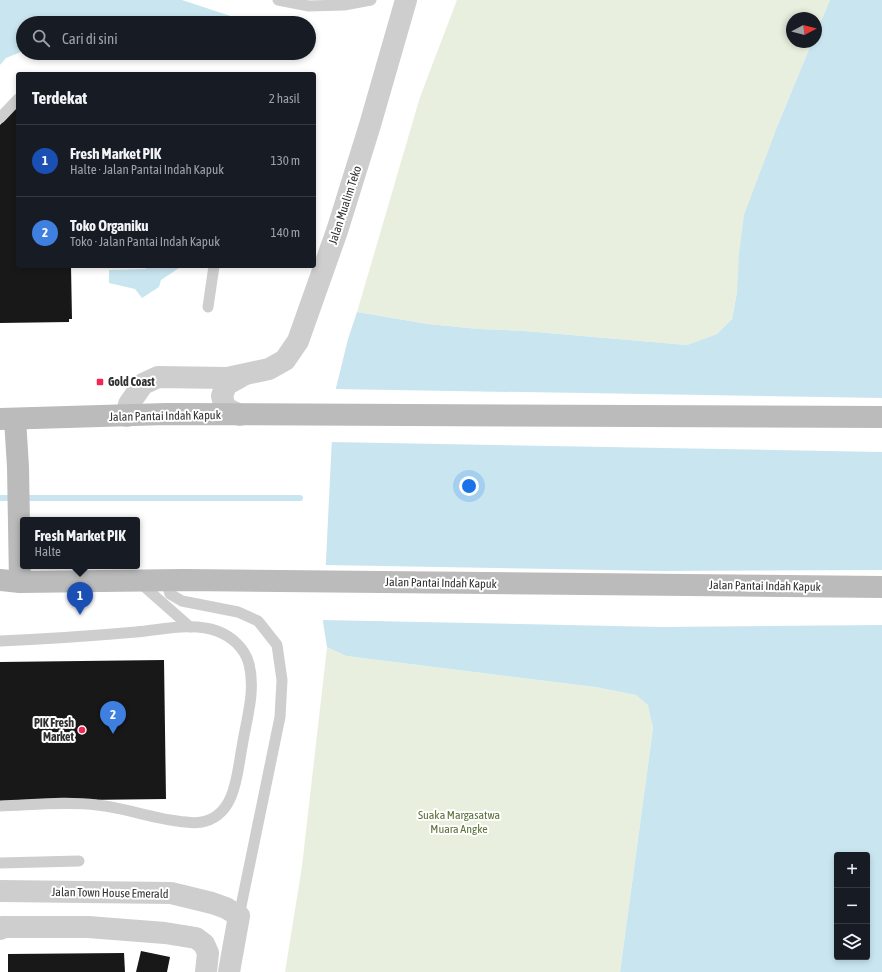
<!DOCTYPE html>
<html lang="id">
<meta charset="utf-8">
<style>
:root{--surface:#171b24;--page:#20242c;--text:#f1f3f6;--muted:#9ea1a6;--line:#363941;--accent:#f52652}
body{margin:0;font-family:"Asap Condensed",sans-serif;background:var(--page);color:var(--text)}
.controls{position:absolute;right:12px;bottom:12px;display:grid;overflow:hidden;border-radius:4px;box-shadow:0 2px 6px #0003}
.controls button{width:36px;height:36px;display:grid;place-items:center;padding:0;border:0;border-bottom:1px solid var(--line);background:var(--surface);color:var(--text);font:20px sans-serif}
.compass{position:absolute;left:786px;top:12px;width:36px;height:36px;border-radius:50%;background:var(--surface);box-shadow:0 2px 6px #0003;rotate:83deg}
.you{position:absolute;left:469px;top:486px;width:14px;height:14px;margin:-10px;border:3px solid #fff;border-radius:50%;background:#1a73e8;box-shadow:0 0 0 6px #1a73e833}
.badge{display:grid;place-items:center;width:26px;height:26px;border-radius:50%;background:var(--accent);color:#fff;font-size:13px;font-weight:700}
.pin{position:absolute;translate:-50% -33px;filter:drop-shadow(0 1px 2px #0008)}
.pin::after{content:'';position:absolute;top:21px;width:14px;height:12px;background:inherit;clip-path:polygon(0 0,100% 0,50% 100%)}
.popup{position:absolute;left:20px;top:517px;width:120px;height:52px;box-sizing:border-box;display:grid;place-content:center;border-radius:4px;background:var(--surface);filter:drop-shadow(0 1px 3px #0005);font-size:13px;white-space:nowrap;color:var(--muted)}
.popup b{font-size:15px;color:var(--text)}
.popup::after{content:'';position:absolute;left:50%;top:100%;margin-left:-8px;border:8px solid transparent;border-top-color:var(--surface)}
.list{margin:0;padding:0;list-style:none}
h2{display:flex;justify-content:space-between;align-items:center;height:52px;margin:0;padding:0 16px;font-size:17px}
h2 small{font-size:13px;font-weight:400;color:var(--muted)}
.list li{display:grid;grid-template-columns:26px 1fr auto;gap:12px;align-items:center;box-sizing:border-box;height:72px;padding:0 16px;border-top:1px solid var(--line)}
.list b{display:block;font-size:15px;white-space:nowrap}
.list p{margin:0;font-size:13px;white-space:nowrap;color:var(--muted)}
.list em{font-size:13px;font-style:normal;color:var(--muted)}
.icon{flex:none;width:22px;height:22px;fill:none;stroke:currentColor;stroke-width:2;stroke-linecap:round;stroke-linejoin:round}
.map{position:relative;flex:none;width:882px;height:972px;overflow:hidden}
.search{position:absolute;background:var(--surface);box-shadow:0 2px 6px #0003;left:16px;top:16px;width:300px;height:44px;display:flex;align-items:center;gap:10px;box-sizing:border-box;padding:0 14px;border-radius:22px;color:var(--muted);font-size:15px}
.panel{position:absolute;background:var(--surface);box-shadow:0 2px 6px #0003;left:16px;top:72px;width:300px;height:196px;border-radius:4px}
.map>svg:first-child{display:block}
.green{fill:#e9efde}
.water{fill:#c9e6f0;fill-rule:evenodd}
.pier{fill:#fff}
.lines{fill:none;stroke-linecap:round;stroke-linejoin:round}
.stream{stroke:#c9e6f0;stroke-width:6}
.building{fill:#181818}
.service{stroke:#cecece;stroke-width:11}
.minor{stroke:#cecece;stroke-width:22}
.secondary{stroke:#bbb;stroke-width:22}
.poi-dot{fill:#f52652;stroke:#fff;stroke-width:1.5}
.labels{text-anchor:middle;dominant-baseline:central;stroke-width:4;stroke-linejoin:round;paint-order:stroke}
.street-label{font-size:12px;fill:#313131;stroke:#fff}
.poi-label{font-size:12px;font-weight:bold;fill:#313131;stroke:#fff;text-anchor:start}
.park-label{font-size:12px;fill:#5b7139;stroke:#fff}
</style>
<div class="map">
<svg width="882" height="972" viewBox="0 0 882 972">
<rect width="100%" height="100%" fill="#fff"/>
<g class="green">
<polygon points="457,0 830,0 816,33 816,18 792,18 792,42 812,42 779,122 737,292 732,319 717,334 687,345 525,331 479,329 428,324 357,312 420,97"/>
<polygon points="327,647 346,656 595,687 636,695 649,705 653,728 620,972 285,972 302,866"/>
</g>
<g class="water">
<polygon points="0,0 182,0 252,23 23,23 23,51 6,58 0,65"/>
<path d="M830,0H882V972H620L653,728L648,705L636,695L595,687L346,656L327,647L323,622L334,396L348,339L357,312L428,324L479,329L525,331L687,345L717,334L732,319L737,292L739,254L744,215L779,122L812,42H816V33ZM837,855H867V957H837Z"/>
<polygon points="150,266 182,266 161,280 159,287 142,298 135,289 109,283 109,270 145,269"/>
</g>
<g class="pier">
<polygon points="333,389 882,398 882,452 330,442 332,396"/>
<polygon points="324,565 660,571 882,570 882,625 662,627 322,620"/>
</g>
<g class="lines">
<polyline class="stream" points="0,498 300,498"/>
</g>
<g class="building">
<polygon points="18,105 18,266 71,266 72,319 69,319 69,322 0,323 0,125"/>
<polygon points="164,660 166,799 0,801 0,662"/>
<polygon points="141,951 170,957 167,972 136,972"/>
<polygon points="124,953 125,972 8,972 8,954"/>
</g>
<g class="lines">
<g class="service">
<polyline points="278,0 309,6 344,5 371,0"/>
<polyline points="0,118 18,99"/>
<polyline points="208,307 214,266"/>
<polyline points="165,580 170,594 182,601 238,612 258,621 277,645 282,680 280,717 239,916"/>
<polyline points="139,582 190,627"/>
<path d="M0,641C45,639 91,636 136,632C161,630 193,622 217,631C231,636 245,648 249,664C256,691 246,721 242,747C237,773 236,812 206,821C200,823 192,823 186,822C156,820 127,808 97,805C65,801 32,805 0,806"/>
<polyline points="0,863 79,861"/>
</g>
<g class="minor">
<polyline points="240,415 225,408 222,396 226,385 242,376"/>
<polyline points="127,416 129,404 143,384 158,377 227,378 269,369 285,360 298,341 337,231 370,125 406,0"/>
<polyline points="0,891 171,893 212,903 226,908 239,916 229,972"/>
<polyline points="0,929 2,927 88,927 165,933 196,938 204,944 208,953 206,972"/>
</g>
<g class="secondary">
<polyline points="0,419 167,414 882,417"/>
<polyline points="15,419 18,467 20,582"/>
<polyline points="0,580 20,582 184,580 882,587"/>
</g>
</g>
<g class="poi-dot">
<rect x="96" y="378" width="8" height="8" rx="2"/>
<circle cx="82" cy="730" r="4"/>
</g>
<g class="labels">
<g class="street-label">
<text transform="translate(345 205) rotate(-72)">Jalan Mualim Teko</text>
<text transform="translate(165 416) rotate(-1)">Jalan Pantai Indah Kapuk</text>
<text transform="translate(441 583) rotate(1)">Jalan Pantai Indah Kapuk</text>
<text transform="translate(765 586) rotate(1)">Jalan Pantai Indah Kapuk</text>
<text transform="translate(110 893) rotate(1)">Jalan Town House Emerald</text>
</g>
<g class="poi-label">
<text x="108" y="382">Gold Coast</text>
<text x="74" y="723" text-anchor="end">PIK Fresh<tspan x="74" dy="14">Market</tspan></text>
</g>
<g class="park-label">
<text x="459" y="815">Suaka Margasatwa<tspan x="459" dy="14">Muara Angke</tspan></text>
</g>
</g>
</svg>
<div class="controls">
<button>+</button>
<button>−</button>
<button><svg class="icon" aria-label="layers" viewBox="0 0 24 24"><path d="M12 4l9 5-9 5-9-5zM3 14l9 5 9-5"/></svg></button>
</div>
<svg class="compass" viewBox="-18 -18 36 36"><path d="M0-13l5 13h-10z" fill="#e53935"/><path d="M0 13l5-13h-10z" fill="#9ea1a6"/></svg>
<div class="you"></div>
<div class="pin badge" style="left:80px;top:615px;background:#1a4fb4">1</div>
<div class="popup"><b>Fresh Market PIK</b>Halte</div>
<div class="pin badge" style="left:113px;top:734px;background:#3f7fe0">2</div>
<div class="search"><svg class="icon" aria-label="search" viewBox="0 0 24 24"><circle cx="10" cy="10" r="6"/><path d="M15 15l6 6"/></svg>Cari di sini</div>
<section class="panel">
<h2>Terdekat<small>2 hasil</small></h2>
<ul class="list">
<li><span class="badge" style="background:#1a4fb4">1</span><div><b>Fresh Market PIK</b><p>Halte · Jalan Pantai Indah Kapuk</p></div><em>130 m</em></li>
<li><span class="badge" style="background:#3f7fe0">2</span><div><b>Toko Organiku</b><p>Toko · Jalan Pantai Indah Kapuk</p></div><em>140 m</em></li>
</ul>
</section>
</div>
